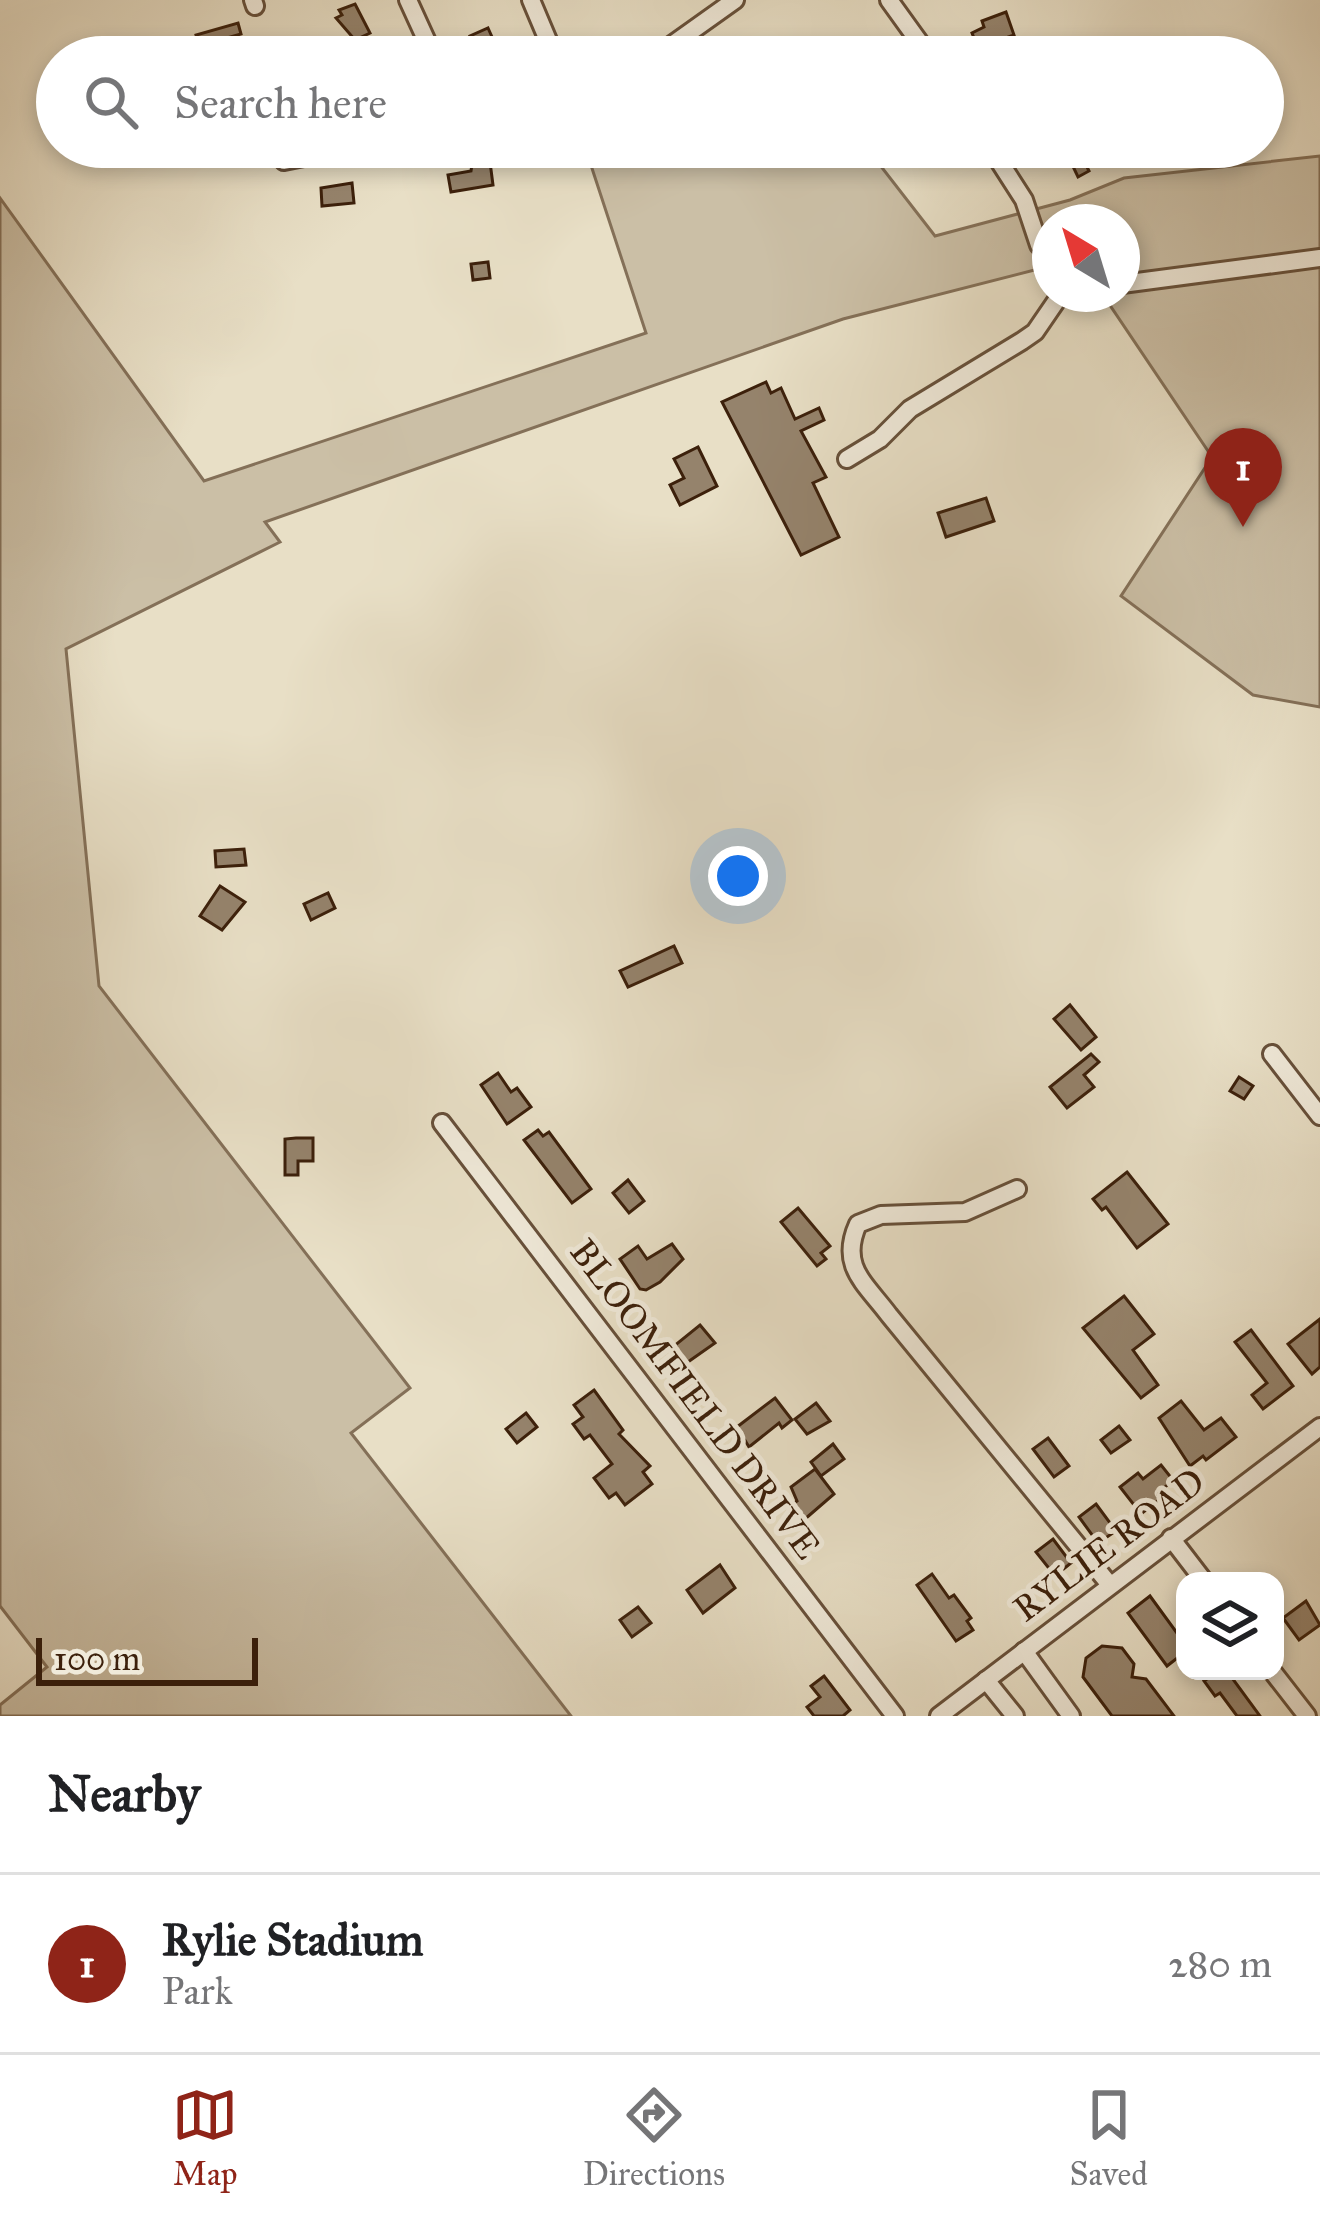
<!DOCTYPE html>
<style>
:root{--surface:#fff;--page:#f2f2f2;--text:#202124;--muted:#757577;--line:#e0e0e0;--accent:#8f2418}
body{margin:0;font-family:"IM FELL Great Primer",serif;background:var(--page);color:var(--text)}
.controls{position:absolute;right:36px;bottom:36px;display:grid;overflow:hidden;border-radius:24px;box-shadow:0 6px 18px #0003}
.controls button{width:108px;height:108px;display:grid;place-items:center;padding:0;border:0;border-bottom:3px solid var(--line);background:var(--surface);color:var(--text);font:60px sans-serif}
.compass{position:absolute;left:1032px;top:204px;width:108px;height:108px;border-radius:50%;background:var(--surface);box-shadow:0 6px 18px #0003;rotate:322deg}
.scale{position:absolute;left:36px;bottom:30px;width:222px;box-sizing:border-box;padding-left:12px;border:6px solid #3c200b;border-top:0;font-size:33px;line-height:42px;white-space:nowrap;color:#3c200b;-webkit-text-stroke:9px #f0eada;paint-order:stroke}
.you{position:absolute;left:738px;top:876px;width:42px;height:42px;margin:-30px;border:9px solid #fff;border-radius:50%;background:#1a73e8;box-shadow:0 0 0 18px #1a73e833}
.badge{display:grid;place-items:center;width:78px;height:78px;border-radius:50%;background:var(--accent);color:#fff;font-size:39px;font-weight:700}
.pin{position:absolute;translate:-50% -99px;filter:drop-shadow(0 3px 6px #0008)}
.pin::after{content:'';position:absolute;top:63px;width:42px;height:36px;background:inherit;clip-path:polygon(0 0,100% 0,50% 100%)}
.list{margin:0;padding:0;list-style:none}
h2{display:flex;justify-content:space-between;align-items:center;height:156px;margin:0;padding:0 48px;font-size:51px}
h2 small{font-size:39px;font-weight:400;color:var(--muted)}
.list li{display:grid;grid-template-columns:78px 1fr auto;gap:36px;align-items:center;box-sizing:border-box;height:180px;padding:0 48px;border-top:3px solid var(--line)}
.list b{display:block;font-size:45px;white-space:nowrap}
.list p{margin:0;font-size:39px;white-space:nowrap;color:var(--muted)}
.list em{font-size:39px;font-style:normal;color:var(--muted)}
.icon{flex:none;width:66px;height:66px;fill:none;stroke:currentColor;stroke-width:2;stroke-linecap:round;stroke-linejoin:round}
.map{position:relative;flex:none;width:1320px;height:1716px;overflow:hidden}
.search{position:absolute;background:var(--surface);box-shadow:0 6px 18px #0003;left:36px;right:36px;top:36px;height:132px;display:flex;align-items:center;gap:30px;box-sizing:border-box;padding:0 42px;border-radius:66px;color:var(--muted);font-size:45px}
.sheet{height:336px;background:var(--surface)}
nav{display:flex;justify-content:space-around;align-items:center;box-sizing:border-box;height:168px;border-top:3px solid var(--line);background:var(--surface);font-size:33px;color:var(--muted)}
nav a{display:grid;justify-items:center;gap:6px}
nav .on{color:var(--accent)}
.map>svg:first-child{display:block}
.green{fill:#cbbfa6;stroke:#847058;stroke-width:3}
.building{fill:#95836c;stroke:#3c200b;stroke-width:3}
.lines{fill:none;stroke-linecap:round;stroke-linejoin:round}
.minor-casing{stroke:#67503a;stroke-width:22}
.minor{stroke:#f0eada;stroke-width:16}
.labels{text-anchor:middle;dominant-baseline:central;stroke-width:10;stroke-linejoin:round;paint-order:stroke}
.street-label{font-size:36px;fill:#3c200b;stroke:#f0eada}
</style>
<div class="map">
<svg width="1320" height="1716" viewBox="0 0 1320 1716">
<rect width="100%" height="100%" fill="#e8dfc6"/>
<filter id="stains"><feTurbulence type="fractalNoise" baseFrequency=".00167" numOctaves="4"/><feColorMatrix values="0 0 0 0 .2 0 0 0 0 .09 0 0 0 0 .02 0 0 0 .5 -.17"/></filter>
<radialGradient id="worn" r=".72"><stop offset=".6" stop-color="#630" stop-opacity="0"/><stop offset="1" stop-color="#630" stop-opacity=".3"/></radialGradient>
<polygon class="green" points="585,147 866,147 935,236 1070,200 1124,178 1320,156 1320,707 1253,695 1121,596 1212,457 1105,298 1098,294 1122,294 1122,222 1050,222 1050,266 843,319 265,522 280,542 66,649 99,986 410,1388 351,1433 571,1716 0,1716 0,1705 47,1667 0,1606 0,198 204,481 646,333"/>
<g class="building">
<polygon points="355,4 370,33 355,40 336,18 342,15 339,10"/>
<polygon points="1006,12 1014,35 978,48 972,33 984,27 982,21"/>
<polygon points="238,23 241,34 199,46 196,35"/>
<polygon points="488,28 501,57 480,57 470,36"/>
<polygon points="1069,147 1098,147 1104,158 1087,167 1089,171 1078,177 1069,158 1074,155"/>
<polygon points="1165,147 1204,147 1205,161 1166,160"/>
<polygon points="490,162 493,185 451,192 448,175 471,171 472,164"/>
<polygon points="352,183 354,203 322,206 321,188"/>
<polygon points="488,262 490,278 473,280 471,264"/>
<polygon points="766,382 771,393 781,388 795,419 819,408 824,420 801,431 826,477 813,483 839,537 801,555 722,402"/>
<polygon points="698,447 717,486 680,505 670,485 684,478 674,459"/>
<polygon points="986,498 994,521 946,537 938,513"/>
<polygon points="244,849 246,865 216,867 215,851"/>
<polygon points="220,886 245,902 222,930 200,916"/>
<polygon points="328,893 335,908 311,920 304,904"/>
<polygon points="674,946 682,963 628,987 620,971"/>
<polygon points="1070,1005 1096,1037 1081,1050 1054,1019"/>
<polygon points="1091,1054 1099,1062 1084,1075 1094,1087 1067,1108 1050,1087"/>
<polygon points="498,1073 511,1092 517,1088 531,1107 507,1124 481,1085"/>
<polygon points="1239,1077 1253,1086 1244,1099 1230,1091"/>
<polygon points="538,1130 543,1136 549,1132 591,1189 572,1203 524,1140"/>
<polygon points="296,1138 313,1138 313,1161 298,1161 298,1175 285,1175 285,1139"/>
<polygon points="1127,1172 1168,1224 1137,1248 1106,1207 1102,1210 1093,1199"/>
<polygon points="628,1180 644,1201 629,1213 613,1193"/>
<polygon points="798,1208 830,1246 821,1253 826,1259 817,1266 781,1222"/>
<polygon points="672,1244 683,1259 660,1282 646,1290 640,1289 620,1259 638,1246 647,1259"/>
<polygon points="1124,1296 1154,1334 1133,1350 1158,1385 1141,1398 1083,1328"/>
<polygon points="1320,1319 1320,1367 1312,1374 1288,1344"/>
<polygon points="700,1325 715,1343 685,1364 674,1346"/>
<polygon points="1251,1330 1293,1386 1263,1409 1252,1395 1267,1383 1235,1342"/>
<polygon points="594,1390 623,1430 619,1434 650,1466 643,1472 652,1484 625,1505 616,1493 609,1498 594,1478 612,1464 590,1435 584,1439 573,1424 583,1417 574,1405"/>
<polygon points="775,1398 792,1420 782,1428 779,1423 749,1447 737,1427"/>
<polygon points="1181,1401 1204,1430 1221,1418 1236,1437 1206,1460 1203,1456 1190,1466 1159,1418"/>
<polygon points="816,1403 830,1421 807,1434 795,1419"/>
<polygon points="526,1413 537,1427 517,1443 506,1429"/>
<polygon points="1119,1426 1130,1440 1111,1453 1101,1440"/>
<polygon points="1048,1438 1069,1466 1054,1477 1033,1449"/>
<polygon points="833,1444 844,1459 821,1476 811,1462"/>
<polygon points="1161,1465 1173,1480 1164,1488 1168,1493 1141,1514 1120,1487 1138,1473 1143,1479"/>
<polygon points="815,1469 834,1494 805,1519 793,1504 797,1501 791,1487"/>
<polygon points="1096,1504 1116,1531 1098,1543 1079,1517"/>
<polygon points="1053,1539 1071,1563 1055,1576 1036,1552"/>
<polygon points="720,1565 735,1588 703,1613 687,1590"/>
<polygon points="932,1574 949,1598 954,1595 971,1618 967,1621 973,1630 956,1641 917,1585"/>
<polygon points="1150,1596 1185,1644 1185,1652 1167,1666 1128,1613"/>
<polygon points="1306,1601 1320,1625 1299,1640 1283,1618"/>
<polygon points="638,1607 651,1623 632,1637 620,1620"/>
<polygon points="1102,1646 1122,1648 1134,1664 1132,1677 1146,1679 1174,1716 1112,1716 1083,1677 1086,1658"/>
<polygon points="1206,1671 1227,1671 1260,1716 1237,1716 1220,1693 1215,1696 1204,1681 1210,1677"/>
<polygon points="824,1676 850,1710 843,1716 814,1716 807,1707 820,1697 811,1686"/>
</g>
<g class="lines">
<defs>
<g id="minor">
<polyline points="253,0 255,6"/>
<polyline points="408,0 434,57"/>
<polyline points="531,0 555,57"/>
<polyline points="889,0 930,57"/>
<polyline points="655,57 735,0"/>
<polyline points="990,147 1024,200 1039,245 1050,257"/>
<polyline points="284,161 354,147"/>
<polyline points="1122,284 1320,258"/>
<polyline points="847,459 880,439 910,409 1022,341 1035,332 1061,294"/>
<polyline points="1272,1054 1320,1116"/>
<polyline points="442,1123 895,1716"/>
<path d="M1017,1189L965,1212L881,1215L858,1224C839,1266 865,1283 889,1315L1110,1585"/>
<polyline points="1171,1538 1204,1581"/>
<polyline points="1024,1651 1071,1716"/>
<polyline points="1272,1671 1307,1716"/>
<polyline points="986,1680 1015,1716"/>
<polyline points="939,1716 1320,1427"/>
</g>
</defs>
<use href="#minor" class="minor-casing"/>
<use href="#minor" class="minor"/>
</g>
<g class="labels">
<g class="street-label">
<text transform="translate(695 1399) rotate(53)">BLOOMFIELD DRIVE</text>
<text transform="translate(1109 1545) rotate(-37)">RYLIE ROAD</text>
</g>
</g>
<rect width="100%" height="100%" filter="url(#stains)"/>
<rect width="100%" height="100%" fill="url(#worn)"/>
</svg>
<div class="controls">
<button><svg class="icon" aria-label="layers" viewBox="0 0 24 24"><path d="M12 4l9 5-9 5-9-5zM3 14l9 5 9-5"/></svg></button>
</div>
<svg class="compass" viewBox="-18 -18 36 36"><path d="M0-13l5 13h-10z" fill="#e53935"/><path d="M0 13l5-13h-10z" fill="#757577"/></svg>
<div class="scale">100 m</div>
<div class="you"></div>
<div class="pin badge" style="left:1243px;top:527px">1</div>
<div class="search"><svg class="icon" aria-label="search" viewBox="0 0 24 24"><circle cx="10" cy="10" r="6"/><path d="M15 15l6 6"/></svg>Search here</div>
</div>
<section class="sheet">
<h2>Nearby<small></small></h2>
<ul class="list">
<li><span class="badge">1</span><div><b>Rylie Stadium</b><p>Park</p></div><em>280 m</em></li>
</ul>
</section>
<nav>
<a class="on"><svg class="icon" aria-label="map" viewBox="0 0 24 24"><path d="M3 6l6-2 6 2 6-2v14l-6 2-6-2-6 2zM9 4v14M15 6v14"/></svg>Map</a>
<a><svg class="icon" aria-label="directions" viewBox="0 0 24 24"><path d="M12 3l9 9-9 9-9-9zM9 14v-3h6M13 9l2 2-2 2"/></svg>Directions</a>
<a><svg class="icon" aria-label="saved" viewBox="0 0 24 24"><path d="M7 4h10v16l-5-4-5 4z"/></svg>Saved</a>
</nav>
